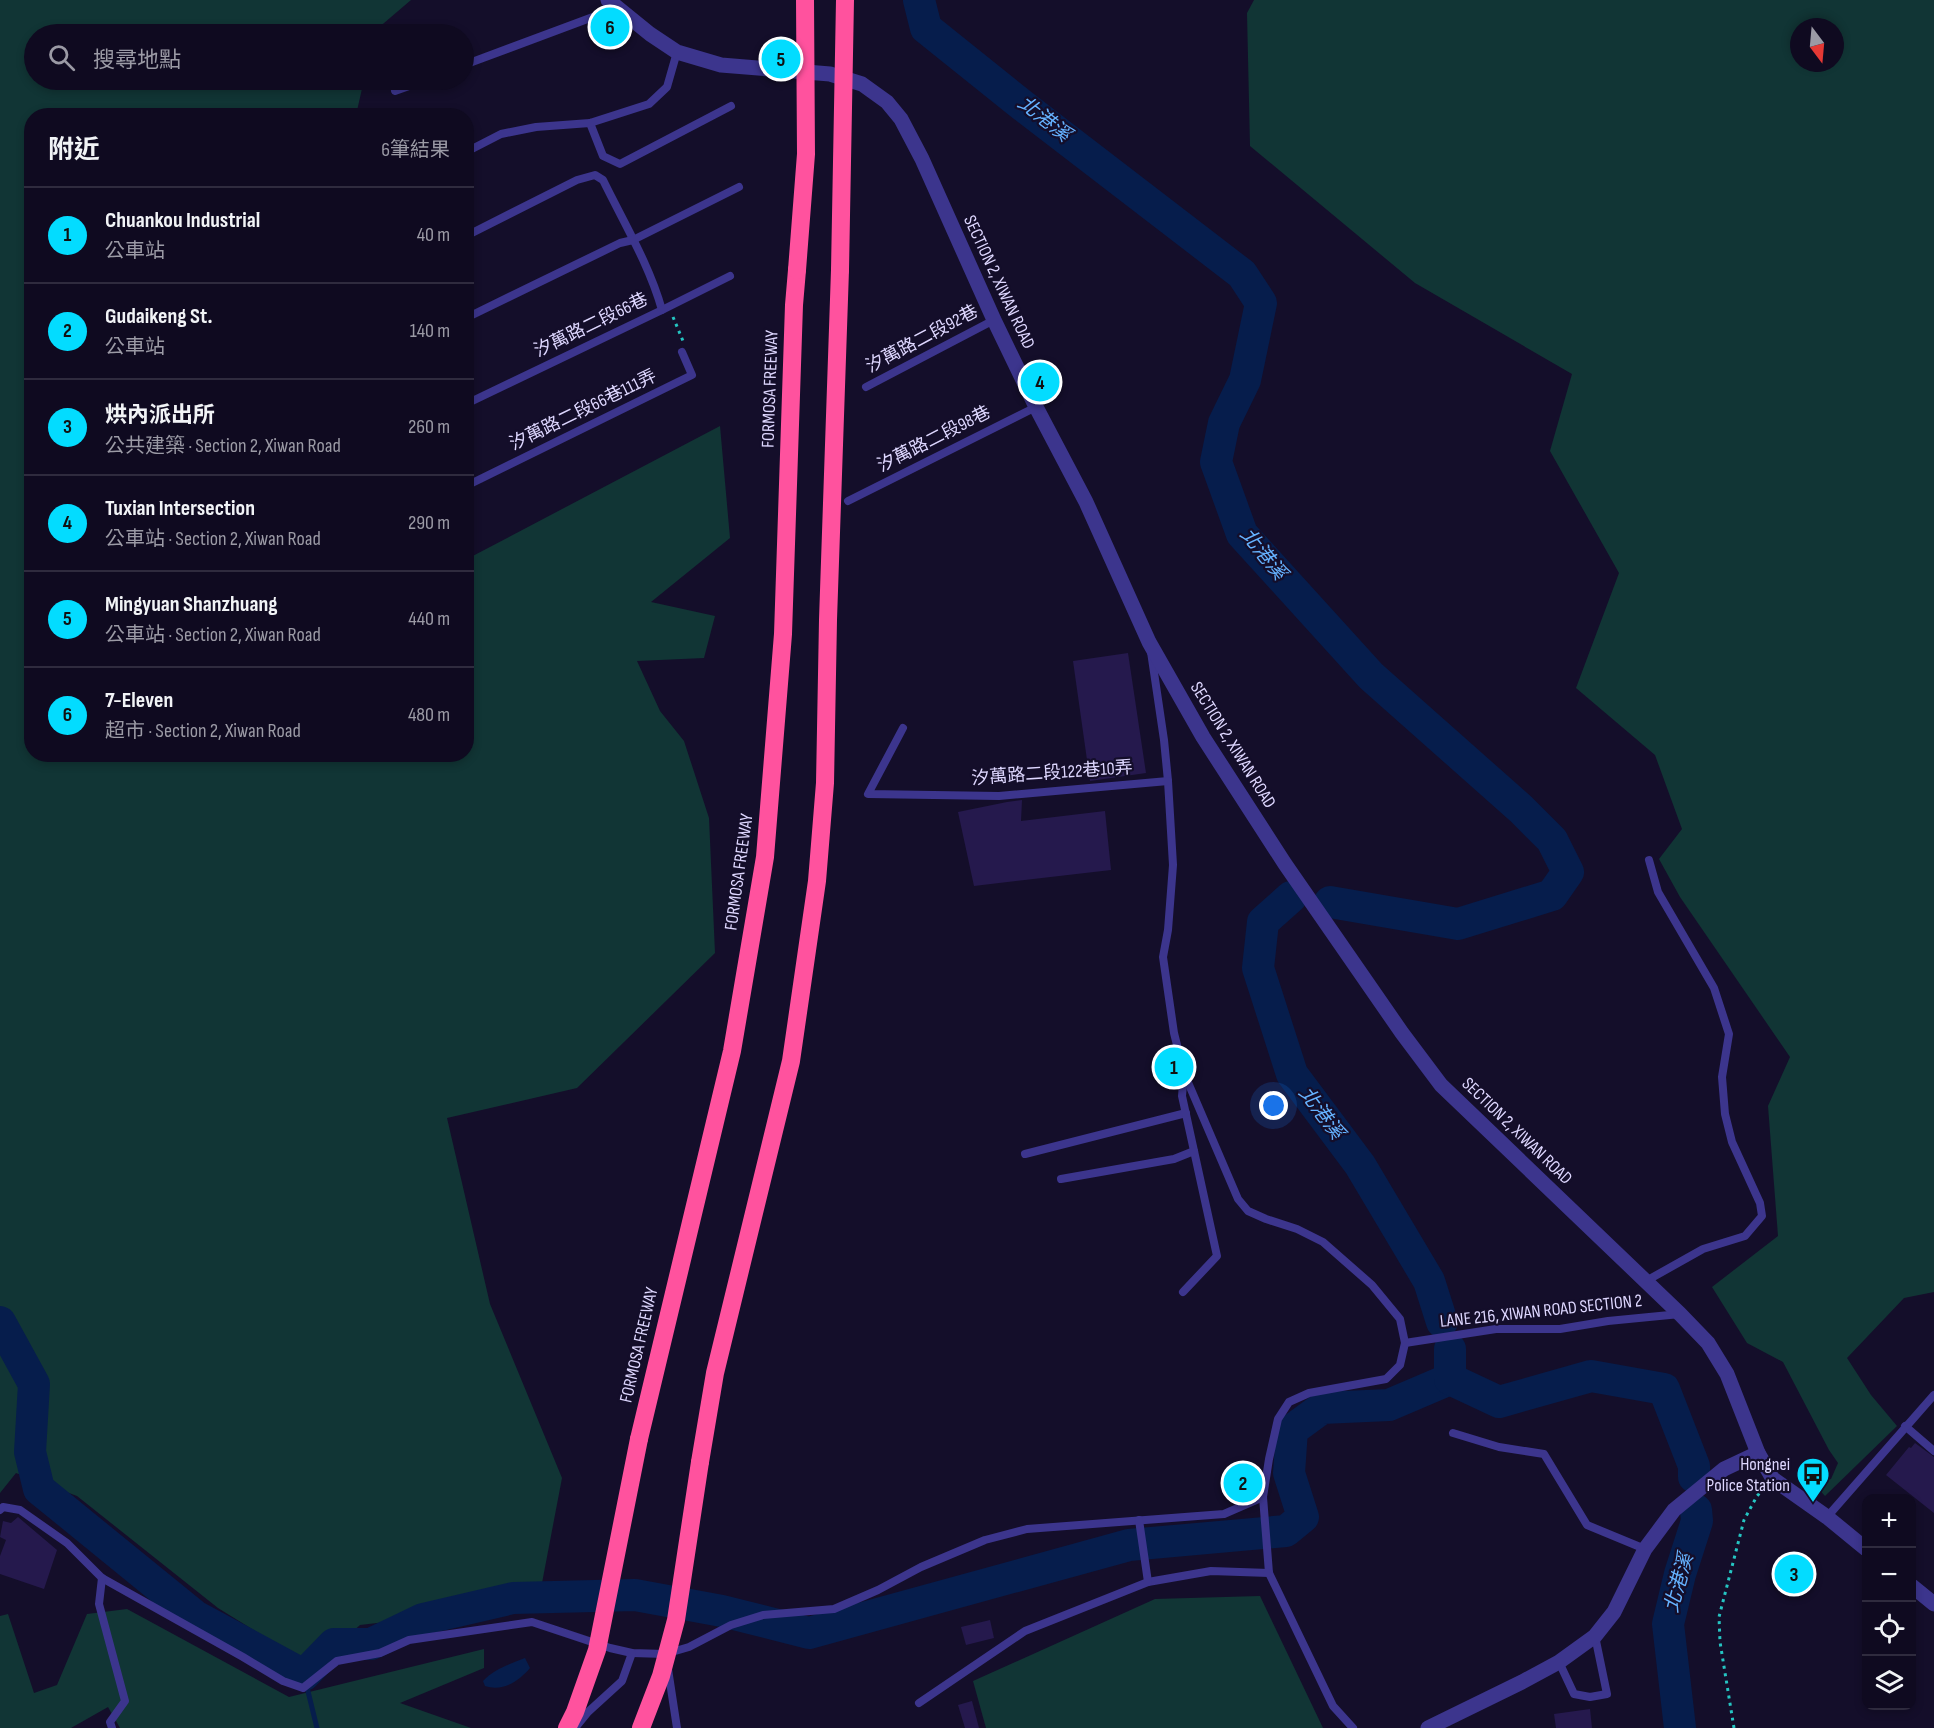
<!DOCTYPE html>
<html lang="zh-TW">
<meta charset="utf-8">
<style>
:root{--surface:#0f0a20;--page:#1d182d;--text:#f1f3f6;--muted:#9b9aa5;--line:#2f2b3e;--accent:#03dcff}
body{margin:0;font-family:"Sofia Sans Condensed","Noto Sans TC",sans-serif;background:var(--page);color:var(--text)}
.controls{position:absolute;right:18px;bottom:18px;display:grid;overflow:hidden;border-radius:12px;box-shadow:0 3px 9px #0003}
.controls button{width:54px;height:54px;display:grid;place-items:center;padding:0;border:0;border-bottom:2px solid var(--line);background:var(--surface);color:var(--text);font:30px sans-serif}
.compass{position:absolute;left:1790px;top:18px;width:54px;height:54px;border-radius:50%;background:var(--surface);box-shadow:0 3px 9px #0003;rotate:164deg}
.you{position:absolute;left:1274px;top:1106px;width:21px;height:21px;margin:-15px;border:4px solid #fff;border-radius:50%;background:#1a73e8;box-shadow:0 0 0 9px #1a73e833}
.badge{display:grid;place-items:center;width:39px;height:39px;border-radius:50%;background:var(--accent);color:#111;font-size:20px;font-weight:700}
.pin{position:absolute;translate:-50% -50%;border:3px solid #fff;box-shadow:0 2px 6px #0006}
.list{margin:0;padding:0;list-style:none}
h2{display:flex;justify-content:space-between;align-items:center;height:78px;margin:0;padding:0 24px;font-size:26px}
h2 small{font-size:20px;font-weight:400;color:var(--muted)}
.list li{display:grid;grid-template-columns:39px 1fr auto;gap:18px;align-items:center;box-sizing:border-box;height:96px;padding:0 24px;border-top:2px solid var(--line)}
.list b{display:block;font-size:22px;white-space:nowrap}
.list p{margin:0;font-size:20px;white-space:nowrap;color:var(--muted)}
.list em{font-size:20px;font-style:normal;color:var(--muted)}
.icon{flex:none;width:33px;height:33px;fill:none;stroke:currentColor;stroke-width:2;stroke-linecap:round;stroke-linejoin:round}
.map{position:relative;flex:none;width:1934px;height:1728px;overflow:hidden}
.search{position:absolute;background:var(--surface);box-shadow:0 3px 9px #0003;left:24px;top:24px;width:450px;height:66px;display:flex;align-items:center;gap:15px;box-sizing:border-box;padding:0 21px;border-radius:33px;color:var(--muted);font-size:22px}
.panel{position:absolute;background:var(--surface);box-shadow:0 3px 9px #0003;left:24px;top:108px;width:450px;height:654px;border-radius:24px}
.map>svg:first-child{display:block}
.green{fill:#113535;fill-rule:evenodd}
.water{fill:#061d4c}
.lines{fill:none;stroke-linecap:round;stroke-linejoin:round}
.stream{stroke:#061d4c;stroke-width:5}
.river{stroke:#061d4c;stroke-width:32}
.building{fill:#25194d}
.path{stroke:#25c5c2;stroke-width:3;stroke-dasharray:3 4.5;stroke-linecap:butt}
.service{stroke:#3c358d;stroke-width:8}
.minor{stroke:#3c358d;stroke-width:15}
.tertiary{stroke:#3c358d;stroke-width:15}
.motorway{stroke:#ff529e;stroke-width:18}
.motorway-bridge{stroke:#ff529e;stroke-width:18}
.labels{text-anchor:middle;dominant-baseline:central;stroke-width:4.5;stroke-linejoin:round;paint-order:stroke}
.street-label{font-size:18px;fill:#ded7ff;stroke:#140e2a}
.poi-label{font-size:18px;fill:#ded7ff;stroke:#140e2a;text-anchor:end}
.water-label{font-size:20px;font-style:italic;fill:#65b2ff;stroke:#140e2a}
</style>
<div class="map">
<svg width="1934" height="1728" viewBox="0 0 1934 1728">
<rect width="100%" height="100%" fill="#140e2a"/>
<g class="green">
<polygon points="0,0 411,0 377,29 376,34 34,34 34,80 364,80 356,115 32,116 32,754 466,754 467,559 720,426 730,538 651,602 715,616 704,658 637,661 660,711 684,741 709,818 715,953 577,1088 447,1118 490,1304 562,1478 538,1604 360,1625 313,1667 218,1608 77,1496 16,1473 0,1493"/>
<path d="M1254,0H1934V1292L1904,1298L1847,1358L1871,1395L1897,1426L1825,1496L1814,1484L1831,1479L1838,1463L1829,1450L1783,1362L1747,1343L1712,1287L1778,1236L1768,1106L1790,1057L1680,897L1659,859L1682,829L1655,755L1576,688L1619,573L1550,451L1572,374L1415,283L1250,146L1247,13ZM1799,27H1835V63H1799Z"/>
<polygon points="1260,1596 1323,1728 986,1728 973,1681 1155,1599"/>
<polygon points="127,1609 289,1697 484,1649 484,1668 400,1703 471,1728 120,1728 108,1707 71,1728 0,1728 0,1616 8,1614 34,1693 57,1685 87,1614"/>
</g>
<path class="water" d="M525,1658L530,1668C519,1681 503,1692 485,1686L483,1681C494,1669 510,1664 525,1658Z"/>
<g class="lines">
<polyline class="stream" points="304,1675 317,1728"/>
<g class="river">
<polyline points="919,0 926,28 1022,105 1242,274 1261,303 1245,380 1224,423 1216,462 1242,534 1371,676 1521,809 1552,840 1568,872 1552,895 1458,924 1330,902"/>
<polyline points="1291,897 1263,922 1258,968 1292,1074 1360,1165 1429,1281 1442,1322"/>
<polyline points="0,1322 34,1384 30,1452 39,1489 195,1616 304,1675 334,1644 371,1644 423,1619 513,1598 635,1595 722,1611 809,1633 1129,1545 1286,1531 1303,1517 1289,1473 1292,1430 1322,1408 1389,1405 1450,1379"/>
<polyline points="1450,1349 1450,1379 1499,1402 1591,1376 1664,1389 1694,1466 1694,1477"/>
<polyline points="1680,1728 1668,1624 1680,1574 1697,1521 1696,1510"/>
</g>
</g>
<g class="building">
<polygon points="1128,653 1146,773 1090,781 1073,661"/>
<polygon points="1022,800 1021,821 1105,811 1111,870 974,886 958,812 1007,802"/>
<polygon points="1915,1443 1934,1457 1934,1513 1886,1475 1909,1447 1911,1448"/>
<polygon points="18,1517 57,1550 44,1589 0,1574 0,1556 6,1540 0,1537 3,1521 11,1523"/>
<polygon points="990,1620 994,1638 966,1645 961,1627"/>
<polygon points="972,1701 979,1728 965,1728 958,1705"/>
<polygon points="1590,1709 1592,1728 1556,1728 1554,1714"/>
</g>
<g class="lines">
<g class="path">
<polyline points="673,317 683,341"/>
<polyline points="1734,1728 1720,1642 1719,1617 1744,1520 1757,1496 1763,1489"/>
</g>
<g class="service">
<polyline points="464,65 617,8"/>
<polyline points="395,91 426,80"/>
<polyline points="590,123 603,156 620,164 731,106"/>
<polyline points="466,152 501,134 536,127 590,123 649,104 667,87 677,52"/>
<path d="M466,236L577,180L595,175L603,180C624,223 649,264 662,310L466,404"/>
<polyline points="662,310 730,276"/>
<polyline points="466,318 620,243 633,240 739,187"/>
<polyline points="866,387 994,320"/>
<polyline points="466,486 692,375 682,352"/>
<polyline points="848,501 1036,407"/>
<polyline points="1151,652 1164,740 1168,781 1173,865 1168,930 1163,957 1174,1033 1184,1073 1238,1199 1248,1211 1266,1219 1297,1229 1323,1242 1372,1285 1400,1319 1405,1343 1400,1365 1386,1379 1309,1393 1289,1402 1278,1419 1269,1459 1263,1497 1269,1573 1333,1706 1353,1728"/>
<polyline points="903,728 868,794 999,796 1168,781"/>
<polyline points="1025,1154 1186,1113"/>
<polyline points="1061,1179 1174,1159 1194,1151"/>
<polyline points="1646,1281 1703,1249 1745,1236 1762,1216 1760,1203 1732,1142 1725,1114 1722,1077 1729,1034 1714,988 1658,892 1649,860"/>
<polyline points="1183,1292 1217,1256 1182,1096 1184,1073"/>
<polyline points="1405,1343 1496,1329 1560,1329 1608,1321 1680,1314"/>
<polyline points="1905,1426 1934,1451"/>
<polyline points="1453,1433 1499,1447 1544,1454 1587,1525 1645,1549"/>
<polyline points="0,1510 3,1507 20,1510 67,1543 102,1578 243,1657 283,1681 303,1688 337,1661 380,1653 409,1640 532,1622 610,1648 632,1653 665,1654 689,1647 731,1625 763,1615 834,1609 878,1590 921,1567 985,1540 1027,1529 1224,1514 1263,1497"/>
<polyline points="1827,1517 1934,1395"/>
<polyline points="102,1578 99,1604 125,1701 110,1722 112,1728"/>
<polyline points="1148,1582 1211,1571 1269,1573"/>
<polyline points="1559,1662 1574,1694 1590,1697 1607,1694 1595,1636"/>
<polyline points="668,1669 677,1728"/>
<polyline points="919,1703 1025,1631 1148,1582 1139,1520"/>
<polyline points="575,1728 588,1712 622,1681 632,1653"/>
</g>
<polyline class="minor" points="1428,1728 1522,1682 1559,1662 1595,1636 1614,1612 1645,1549 1674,1510 1724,1469 1758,1453"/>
<g class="tertiary">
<polyline points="608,0 650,34 677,52 721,65 830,74 862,84 887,102 901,119 922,159 994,320 1036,407 1086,502 1149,642 1203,737 1285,864 1402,1033 1441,1085 1680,1314 1708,1343 1727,1374 1758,1453 1773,1479 1827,1517 1866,1549"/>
<polyline points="1912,1586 1934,1604"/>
</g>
<g class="motorway">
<polyline points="639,1439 732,1051 765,857 783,634 794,305 797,270"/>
<polyline points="700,1462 715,1373 791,1061 817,881 825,783 828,620 840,270"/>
</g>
<g class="motorway-bridge">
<polyline points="797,270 806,154 805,0"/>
<polyline points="840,270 845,0"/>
<polyline points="567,1728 575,1712 597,1650 639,1439"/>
<polyline points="641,1728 661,1676 676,1620 700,1462"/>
</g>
</g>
<defs>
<symbol id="bus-pin" viewBox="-11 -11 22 30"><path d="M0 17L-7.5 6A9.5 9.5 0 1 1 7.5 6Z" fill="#03dcff" stroke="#140e2a"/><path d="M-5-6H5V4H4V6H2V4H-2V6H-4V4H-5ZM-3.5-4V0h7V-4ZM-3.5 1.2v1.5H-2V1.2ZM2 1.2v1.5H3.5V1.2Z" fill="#111"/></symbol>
</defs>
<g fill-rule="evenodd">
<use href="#bus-pin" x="1794" y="1455" width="38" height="52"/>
</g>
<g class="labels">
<g class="street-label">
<text transform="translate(999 282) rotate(65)">SECTION 2, XIWAN ROAD</text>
<text transform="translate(591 325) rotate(-26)">汐萬路二段66巷</text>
<text transform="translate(922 339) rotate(-28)">汐萬路二段92巷</text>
<text transform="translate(770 389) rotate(-88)">FORMOSA FREEWAY</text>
<text transform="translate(583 410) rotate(-26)">汐萬路二段66巷111弄</text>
<text transform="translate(934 439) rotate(-27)">汐萬路二段98巷</text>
<text transform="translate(1233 745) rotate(58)">SECTION 2, XIWAN ROAD</text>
<text transform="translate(1052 773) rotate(-4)">汐萬路二段122巷10弄</text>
<text transform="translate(739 872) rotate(-82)">FORMOSA FREEWAY</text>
<text transform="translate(1517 1131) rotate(44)">SECTION 2, XIWAN ROAD</text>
<text transform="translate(1541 1311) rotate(-6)">LANE 216, XIWAN ROAD SECTION 2</text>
<text transform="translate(639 1345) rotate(-77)">FORMOSA FREEWAY</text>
</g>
<g class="poi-label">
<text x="1790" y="1464">Hongnei<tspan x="1790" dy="21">Police Station</tspan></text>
</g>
<g class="water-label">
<text transform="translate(1044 119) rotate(38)">北港溪</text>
<text transform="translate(1263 554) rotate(51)">北港溪</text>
<text transform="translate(1321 1113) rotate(53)">北港溪</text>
<text transform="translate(1679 1583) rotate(-75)">北港溪</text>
</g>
</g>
</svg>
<div class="controls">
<button>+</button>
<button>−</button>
<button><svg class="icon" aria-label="locate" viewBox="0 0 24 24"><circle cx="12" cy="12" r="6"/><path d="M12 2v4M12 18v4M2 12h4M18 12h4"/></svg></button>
<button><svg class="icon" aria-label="layers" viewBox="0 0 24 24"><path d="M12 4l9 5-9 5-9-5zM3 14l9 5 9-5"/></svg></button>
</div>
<svg class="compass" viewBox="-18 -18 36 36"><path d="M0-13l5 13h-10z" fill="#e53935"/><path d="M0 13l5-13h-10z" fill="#9b9aa5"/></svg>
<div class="you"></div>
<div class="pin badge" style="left:1174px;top:1067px">1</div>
<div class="pin badge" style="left:1243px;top:1483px">2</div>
<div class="pin badge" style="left:1794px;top:1574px">3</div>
<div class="pin badge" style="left:1040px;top:382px">4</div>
<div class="pin badge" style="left:781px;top:59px">5</div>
<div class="pin badge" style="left:610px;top:27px">6</div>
<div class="search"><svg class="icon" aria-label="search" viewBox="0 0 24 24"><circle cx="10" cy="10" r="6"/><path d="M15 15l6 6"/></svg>搜尋地點</div>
<section class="panel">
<h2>附近<small>6筆結果</small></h2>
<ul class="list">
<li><span class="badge">1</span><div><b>Chuankou Industrial</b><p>公車站</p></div><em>40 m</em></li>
<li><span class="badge">2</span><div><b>Gudaikeng St.</b><p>公車站</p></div><em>140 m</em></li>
<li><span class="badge">3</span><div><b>烘內派出所</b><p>公共建築 · Section 2, Xiwan Road</p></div><em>260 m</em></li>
<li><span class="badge">4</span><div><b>Tuxian Intersection</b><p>公車站 · Section 2, Xiwan Road</p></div><em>290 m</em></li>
<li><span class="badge">5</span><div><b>Mingyuan Shanzhuang</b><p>公車站 · Section 2, Xiwan Road</p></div><em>440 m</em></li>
<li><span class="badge">6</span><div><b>7-Eleven</b><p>超市 · Section 2, Xiwan Road</p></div><em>480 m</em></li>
</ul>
</section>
</div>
